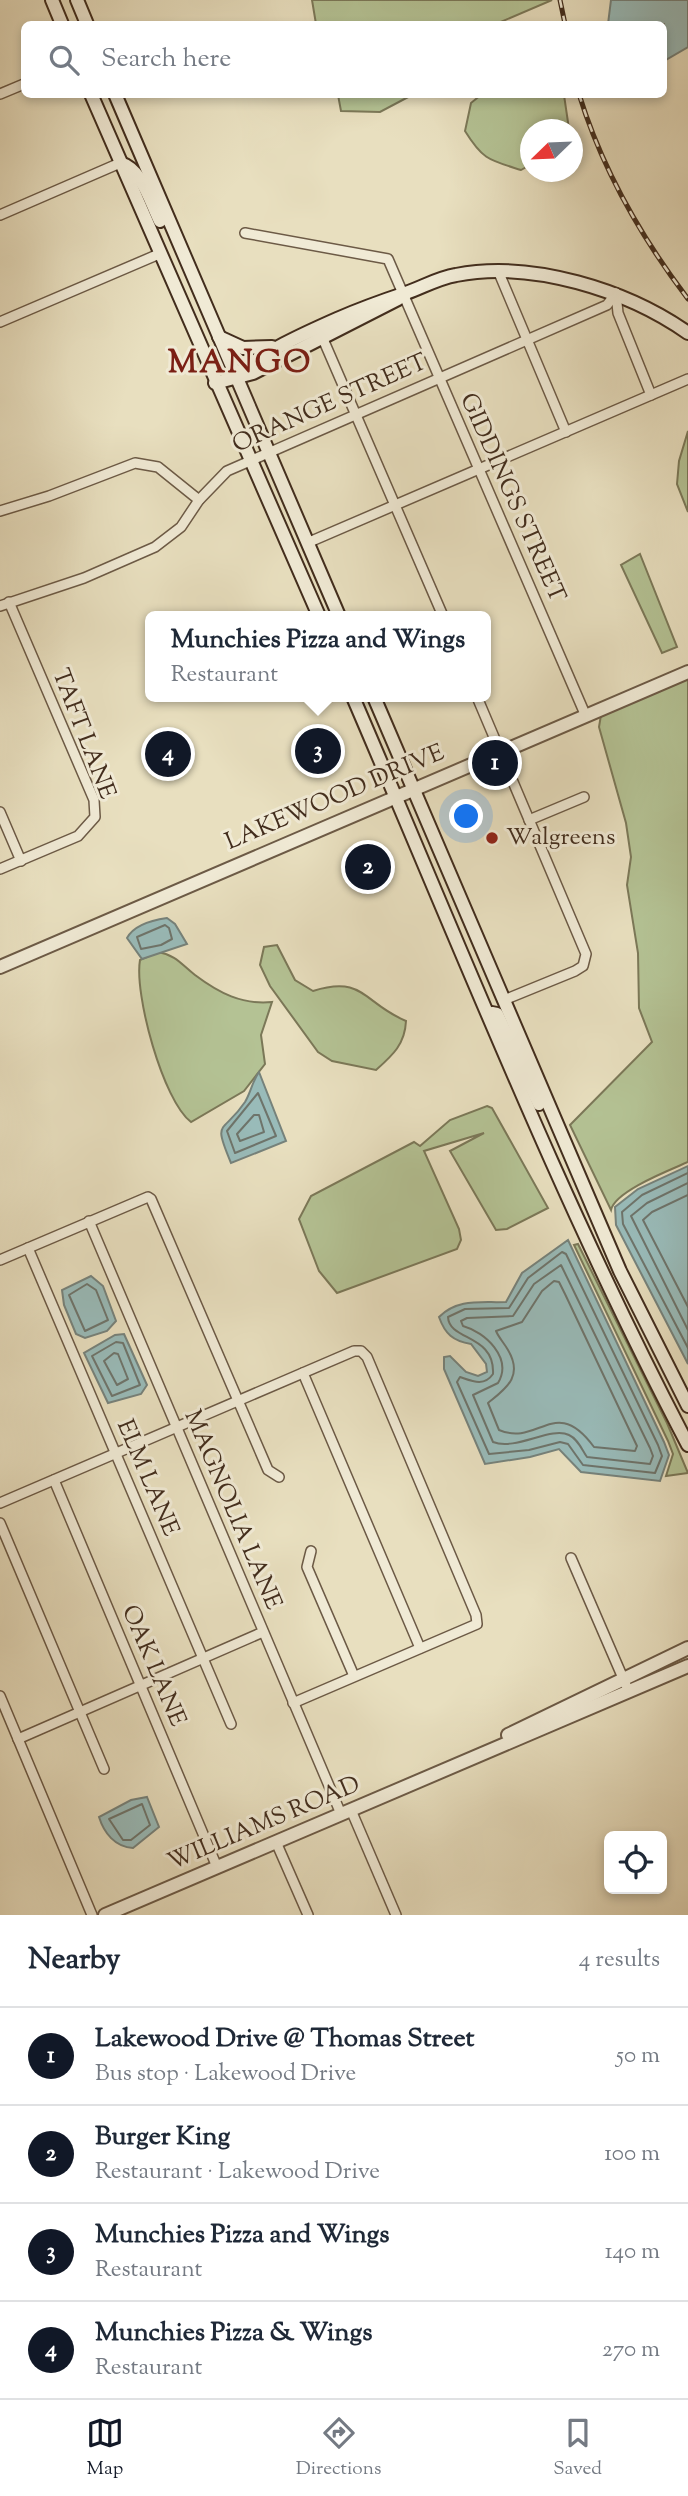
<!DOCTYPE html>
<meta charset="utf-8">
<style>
:root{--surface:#fff;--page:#f6f6f7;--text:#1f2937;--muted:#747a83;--line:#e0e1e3;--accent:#111827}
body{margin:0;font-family:"Sorts Mill Goudy",serif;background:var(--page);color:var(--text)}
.controls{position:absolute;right:21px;bottom:21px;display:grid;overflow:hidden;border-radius:10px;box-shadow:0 4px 10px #0003}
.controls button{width:63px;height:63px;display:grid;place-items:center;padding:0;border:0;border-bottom:2px solid var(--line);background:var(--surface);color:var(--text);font:35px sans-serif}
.compass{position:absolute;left:520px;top:119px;width:63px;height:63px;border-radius:50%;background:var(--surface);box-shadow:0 4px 10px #0003;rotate:247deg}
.you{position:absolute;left:467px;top:817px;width:24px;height:24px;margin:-18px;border:5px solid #fff;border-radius:50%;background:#1a73e8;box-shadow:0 0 0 10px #1a73e833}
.badge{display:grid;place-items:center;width:46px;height:46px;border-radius:50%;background:var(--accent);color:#fff;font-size:23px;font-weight:700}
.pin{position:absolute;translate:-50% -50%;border:4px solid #fff;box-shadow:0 2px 7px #0006}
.popup{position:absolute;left:145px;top:611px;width:346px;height:91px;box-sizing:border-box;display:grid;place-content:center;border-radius:10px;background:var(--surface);filter:drop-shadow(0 2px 5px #0005);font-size:23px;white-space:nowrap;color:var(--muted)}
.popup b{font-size:26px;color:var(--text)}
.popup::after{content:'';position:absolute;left:50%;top:100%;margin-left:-14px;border:14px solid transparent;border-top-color:var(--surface)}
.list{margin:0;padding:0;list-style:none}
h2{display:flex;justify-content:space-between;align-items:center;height:91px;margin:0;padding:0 28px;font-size:30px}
h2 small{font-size:23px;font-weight:400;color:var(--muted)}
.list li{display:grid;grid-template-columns:46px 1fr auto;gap:21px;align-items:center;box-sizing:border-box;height:98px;padding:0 28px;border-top:2px solid var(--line)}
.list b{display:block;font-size:26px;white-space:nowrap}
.list p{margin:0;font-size:23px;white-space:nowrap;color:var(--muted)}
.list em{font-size:23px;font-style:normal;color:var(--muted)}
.icon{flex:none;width:38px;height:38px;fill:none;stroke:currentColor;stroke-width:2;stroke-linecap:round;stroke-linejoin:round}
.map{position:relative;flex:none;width:688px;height:1915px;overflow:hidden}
.search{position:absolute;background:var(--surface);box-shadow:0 4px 10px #0003;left:21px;right:21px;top:21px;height:77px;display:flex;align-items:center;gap:18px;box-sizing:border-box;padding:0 24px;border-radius:10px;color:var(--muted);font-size:26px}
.sheet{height:483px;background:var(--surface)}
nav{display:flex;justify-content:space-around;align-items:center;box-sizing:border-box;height:98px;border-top:2px solid var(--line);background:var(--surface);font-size:19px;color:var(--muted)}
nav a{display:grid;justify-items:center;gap:4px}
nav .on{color:var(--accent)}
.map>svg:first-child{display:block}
.green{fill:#b4c294;stroke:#7b7858;stroke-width:2}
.water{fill:#99bbb9;stroke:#76827b;stroke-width:2}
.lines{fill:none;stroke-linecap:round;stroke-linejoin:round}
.shore{stroke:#6e746b;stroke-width:2}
.minor-casing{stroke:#6c5a46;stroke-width:12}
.tertiary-casing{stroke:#6c5a46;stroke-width:16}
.secondary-casing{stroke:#422d1d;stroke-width:16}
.minor{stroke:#f0ead5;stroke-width:9}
.tertiary{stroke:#f0ead5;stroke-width:12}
.secondary{stroke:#f0ead5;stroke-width:12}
.rail-casing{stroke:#422d1d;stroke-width:5}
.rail{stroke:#f0ead5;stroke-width:2.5;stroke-dasharray:8;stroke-linecap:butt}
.poi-dot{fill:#8f2418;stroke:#f0ead5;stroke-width:2.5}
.labels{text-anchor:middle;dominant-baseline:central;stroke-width:6;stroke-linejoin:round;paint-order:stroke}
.street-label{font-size:24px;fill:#422d1d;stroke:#f0ead5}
.poi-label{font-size:24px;fill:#422d1d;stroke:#f0ead5;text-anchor:start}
.district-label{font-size:32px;font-weight:bold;letter-spacing:2px;fill:#7a1f14;stroke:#f0ead5}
</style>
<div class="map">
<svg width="688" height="1915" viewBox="0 0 688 1915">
<rect width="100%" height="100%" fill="#e8dfbf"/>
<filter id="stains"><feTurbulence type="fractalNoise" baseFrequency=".00286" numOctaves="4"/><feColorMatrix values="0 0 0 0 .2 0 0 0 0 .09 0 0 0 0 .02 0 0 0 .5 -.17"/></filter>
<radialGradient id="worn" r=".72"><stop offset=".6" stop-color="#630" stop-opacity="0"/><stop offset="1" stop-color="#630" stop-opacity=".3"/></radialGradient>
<g class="green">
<polygon points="312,0 552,0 496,24 316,24"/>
<path d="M482,94L564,95L569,129L530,130V165L521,170C489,160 483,160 465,131L471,103Z"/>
<polygon points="338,95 338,94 412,95 380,112 341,111"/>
<polygon points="688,431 688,512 677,484 679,461"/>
<polygon points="640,554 677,647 662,653 621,565"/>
<path d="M688,676V1162C670,1170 615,1191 611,1210L570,1125L652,1042L639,1008L638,953L627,885L631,857L626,823L599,727L601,715Z"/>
<path d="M277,945L295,980L313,991C364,975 363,1003 406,1021C405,1044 393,1055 376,1070L332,1061L318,1052L270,986L260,965L264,947Z"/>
<path d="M158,952C176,955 182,965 195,975C219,993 242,1005 272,1002L261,1035L265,1064L244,1091L191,1122C163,1101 134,994 140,960Z"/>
<polygon points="487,1106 492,1108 548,1208 507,1229 496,1230 450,1151 484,1133 424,1151 459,1229 461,1240 457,1249 337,1293 319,1271 299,1219 311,1196 414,1142 420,1146 450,1120"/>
<polygon points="578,1244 667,1423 688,1473 666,1476 673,1454 668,1441 574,1245"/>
</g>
<g class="water">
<polygon points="611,0 688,0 688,47 664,61 664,24 608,24"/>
<path d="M167,918L175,924L187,944L142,959L127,938C134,925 153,920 167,918Z"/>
<path d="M259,1072L286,1141L231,1163C212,1118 223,1135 245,1102C251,1092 252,1082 259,1072Z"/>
<polygon points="688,1166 688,1364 616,1225 615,1207 638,1189"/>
<path d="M568,1240L664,1442L669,1455L660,1481L581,1472L559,1449L530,1457L485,1464L444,1369V1357L450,1356L466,1372L478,1376L487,1372L486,1364L471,1344C453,1341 445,1334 439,1317C458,1298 481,1303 506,1302L522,1273Z"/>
<polygon points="91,1276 103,1286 116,1321 107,1331 85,1338 76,1334 64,1305 62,1290"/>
<polygon points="124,1334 147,1385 141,1394 108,1403 84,1353 115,1335"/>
<path d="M147,1797L159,1827L133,1848C115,1847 104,1833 99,1817L131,1800Z"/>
</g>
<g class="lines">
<g class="shore">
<polygon points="165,925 169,928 172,939 161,945 141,949 137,937"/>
<polygon points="258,1093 276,1136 235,1153 227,1131"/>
<polygon points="254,1115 259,1115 264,1132 240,1141 237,1134"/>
<polyline points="688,1173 642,1195 622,1212 623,1224 688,1348"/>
<polyline points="688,1183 647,1203 631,1216 688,1330"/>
<polyline points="688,1195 652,1212 643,1220 688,1307"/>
<path d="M562,1252L566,1254L658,1445L662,1456L655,1473L583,1465L568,1444L560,1442L529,1450L489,1454L457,1382L460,1377C472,1381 484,1387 493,1374C495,1334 449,1341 448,1317L465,1309L509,1308L528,1278Z"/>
<path d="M561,1265L650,1448L653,1456L650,1464L587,1457C582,1450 578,1439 569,1435C551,1426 516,1451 493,1442L473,1395L498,1383C513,1358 485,1332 463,1326L461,1321L467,1318L513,1316L534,1284Z"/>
<path d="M554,1281L559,1282L565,1294L637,1446L635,1451L594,1447C555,1394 539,1447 499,1430L488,1403C505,1389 524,1377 508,1350C504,1343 499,1338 496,1331L522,1322L542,1291Z"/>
<polygon points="87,1284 96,1290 108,1320 85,1331 69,1295"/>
<polygon points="116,1342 123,1343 140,1385 112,1396 92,1356"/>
<polygon points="114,1353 118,1354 128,1379 117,1385 104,1361"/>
<polygon points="142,1804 150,1825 131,1840 123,1840 109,1819"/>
</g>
<defs>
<g id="minor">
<polyline points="0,94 24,84"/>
<polyline points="0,215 120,163"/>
<polyline points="245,233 388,259 585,714"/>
<polyline points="499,273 566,432"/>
<polyline points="616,293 618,313 651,395"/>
<polyline points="0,322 159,254"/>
<polyline points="323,339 443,616"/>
<polyline points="0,511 49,496 135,463 158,467 199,500"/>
<polyline points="307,543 688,379"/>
<polyline points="0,606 84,578 155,547 181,527 199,500 227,471 607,305 616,293"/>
<polyline points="477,697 586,954 583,966 575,971 504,1000"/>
<polyline points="0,812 21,861"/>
<polyline points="529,820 584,797"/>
<polyline points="0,869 78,836 95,817 94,800 9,602"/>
<polyline points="89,1221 341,1814"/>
<polyline points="28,1248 231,1724"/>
<polyline points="0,1260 148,1197 151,1199 268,1470 279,1477"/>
<polyline points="303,1373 420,1648"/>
<polyline points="54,1480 217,1867"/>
<polyline points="0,1503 354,1351 361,1351 367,1357 476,1615 477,1624 293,1703"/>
<polyline points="0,1523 104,1769"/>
<polyline points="311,1551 307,1567 354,1676"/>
<polyline points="571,1558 629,1692"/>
<polyline points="0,1696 92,1915"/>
<polyline points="18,1739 263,1632"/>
<polyline points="351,1810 396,1915"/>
<polyline points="276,1842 308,1915"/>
</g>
<g id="tertiary">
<polyline points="0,967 688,672"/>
<polyline points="508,1735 688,1648"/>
<polyline points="105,1915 688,1666"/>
</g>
<g id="secondary">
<polyline points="52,0 62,24"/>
<polyline points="77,0 87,24"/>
<polyline points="91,94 319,616"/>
<polyline points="115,94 339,616"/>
<path d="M120,163C142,169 150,201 160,221"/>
<polyline points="219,337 243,348 272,347"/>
<path d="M235,376C263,352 303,334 337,319C360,309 382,301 406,293C423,287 438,278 456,275C531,260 627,290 688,333"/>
<polyline points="215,383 253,373 398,299"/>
<path d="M353,697C461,948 561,1203 688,1445"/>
<polyline points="374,697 620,1271 688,1406"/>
<polyline points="492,1013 497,1014 539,1104"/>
</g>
</defs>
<use href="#minor" class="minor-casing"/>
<use href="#tertiary" class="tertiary-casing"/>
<use href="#secondary" class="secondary-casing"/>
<use href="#minor" class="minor"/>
<use href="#tertiary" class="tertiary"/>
<use href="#secondary" class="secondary"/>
<defs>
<g id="rail">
<polyline points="560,0 565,24"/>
<path d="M579,94C602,169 641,237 688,299"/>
</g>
</defs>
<use href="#rail" class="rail-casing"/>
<use href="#rail" class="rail"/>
</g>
<circle class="poi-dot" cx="492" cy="838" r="7"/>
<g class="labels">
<g class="street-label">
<text transform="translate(330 404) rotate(-24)">ORANGE STREET</text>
<text transform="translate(512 498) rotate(66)">GIDDINGS STREET</text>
<text transform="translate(83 734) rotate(69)">TAFT LANE</text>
<text transform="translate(335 798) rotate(-23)">LAKEWOOD DRIVE</text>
<text transform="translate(147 1478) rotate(67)">ELM LANE</text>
<text transform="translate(232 1510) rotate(67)">MAGNOLIA LANE</text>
<text transform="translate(153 1666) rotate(67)">OAK LANE</text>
<text transform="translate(264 1824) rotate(-23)">WILLIAMS ROAD</text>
</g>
<g class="poi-label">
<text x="506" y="838">Walgreens</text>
</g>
<g class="district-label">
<text x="240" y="364">MANGO</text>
</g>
</g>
<rect width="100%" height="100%" filter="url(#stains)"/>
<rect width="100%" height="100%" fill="url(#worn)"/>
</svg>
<div class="controls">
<button><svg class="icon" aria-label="locate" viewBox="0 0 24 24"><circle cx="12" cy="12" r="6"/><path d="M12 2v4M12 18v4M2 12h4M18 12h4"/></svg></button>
</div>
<svg class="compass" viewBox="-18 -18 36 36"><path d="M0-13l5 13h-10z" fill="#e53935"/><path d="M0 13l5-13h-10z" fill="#747a83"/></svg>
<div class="you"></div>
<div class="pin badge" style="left:495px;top:763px">1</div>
<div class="pin badge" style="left:368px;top:867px">2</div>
<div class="pin badge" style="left:318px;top:751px">3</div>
<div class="popup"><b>Munchies Pizza and Wings</b>Restaurant</div>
<div class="pin badge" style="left:168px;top:754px">4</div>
<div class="search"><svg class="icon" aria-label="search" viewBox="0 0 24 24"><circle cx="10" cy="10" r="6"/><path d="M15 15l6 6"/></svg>Search here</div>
</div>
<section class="sheet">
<h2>Nearby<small>4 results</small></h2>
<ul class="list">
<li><span class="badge">1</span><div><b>Lakewood Drive @ Thomas Street</b><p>Bus stop · Lakewood Drive</p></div><em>50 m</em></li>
<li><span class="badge">2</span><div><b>Burger King</b><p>Restaurant · Lakewood Drive</p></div><em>100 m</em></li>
<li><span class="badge">3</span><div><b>Munchies Pizza and Wings</b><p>Restaurant</p></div><em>140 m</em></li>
<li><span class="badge">4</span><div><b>Munchies Pizza &amp; Wings</b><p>Restaurant</p></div><em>270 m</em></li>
</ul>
</section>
<nav>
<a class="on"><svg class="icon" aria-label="map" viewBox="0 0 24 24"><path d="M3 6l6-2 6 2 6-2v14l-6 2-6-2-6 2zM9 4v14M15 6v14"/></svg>Map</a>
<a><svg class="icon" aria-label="directions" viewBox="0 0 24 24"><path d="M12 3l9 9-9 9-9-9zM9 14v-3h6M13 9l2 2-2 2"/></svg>Directions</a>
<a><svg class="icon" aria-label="saved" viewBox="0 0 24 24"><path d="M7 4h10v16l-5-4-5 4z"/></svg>Saved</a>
</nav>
